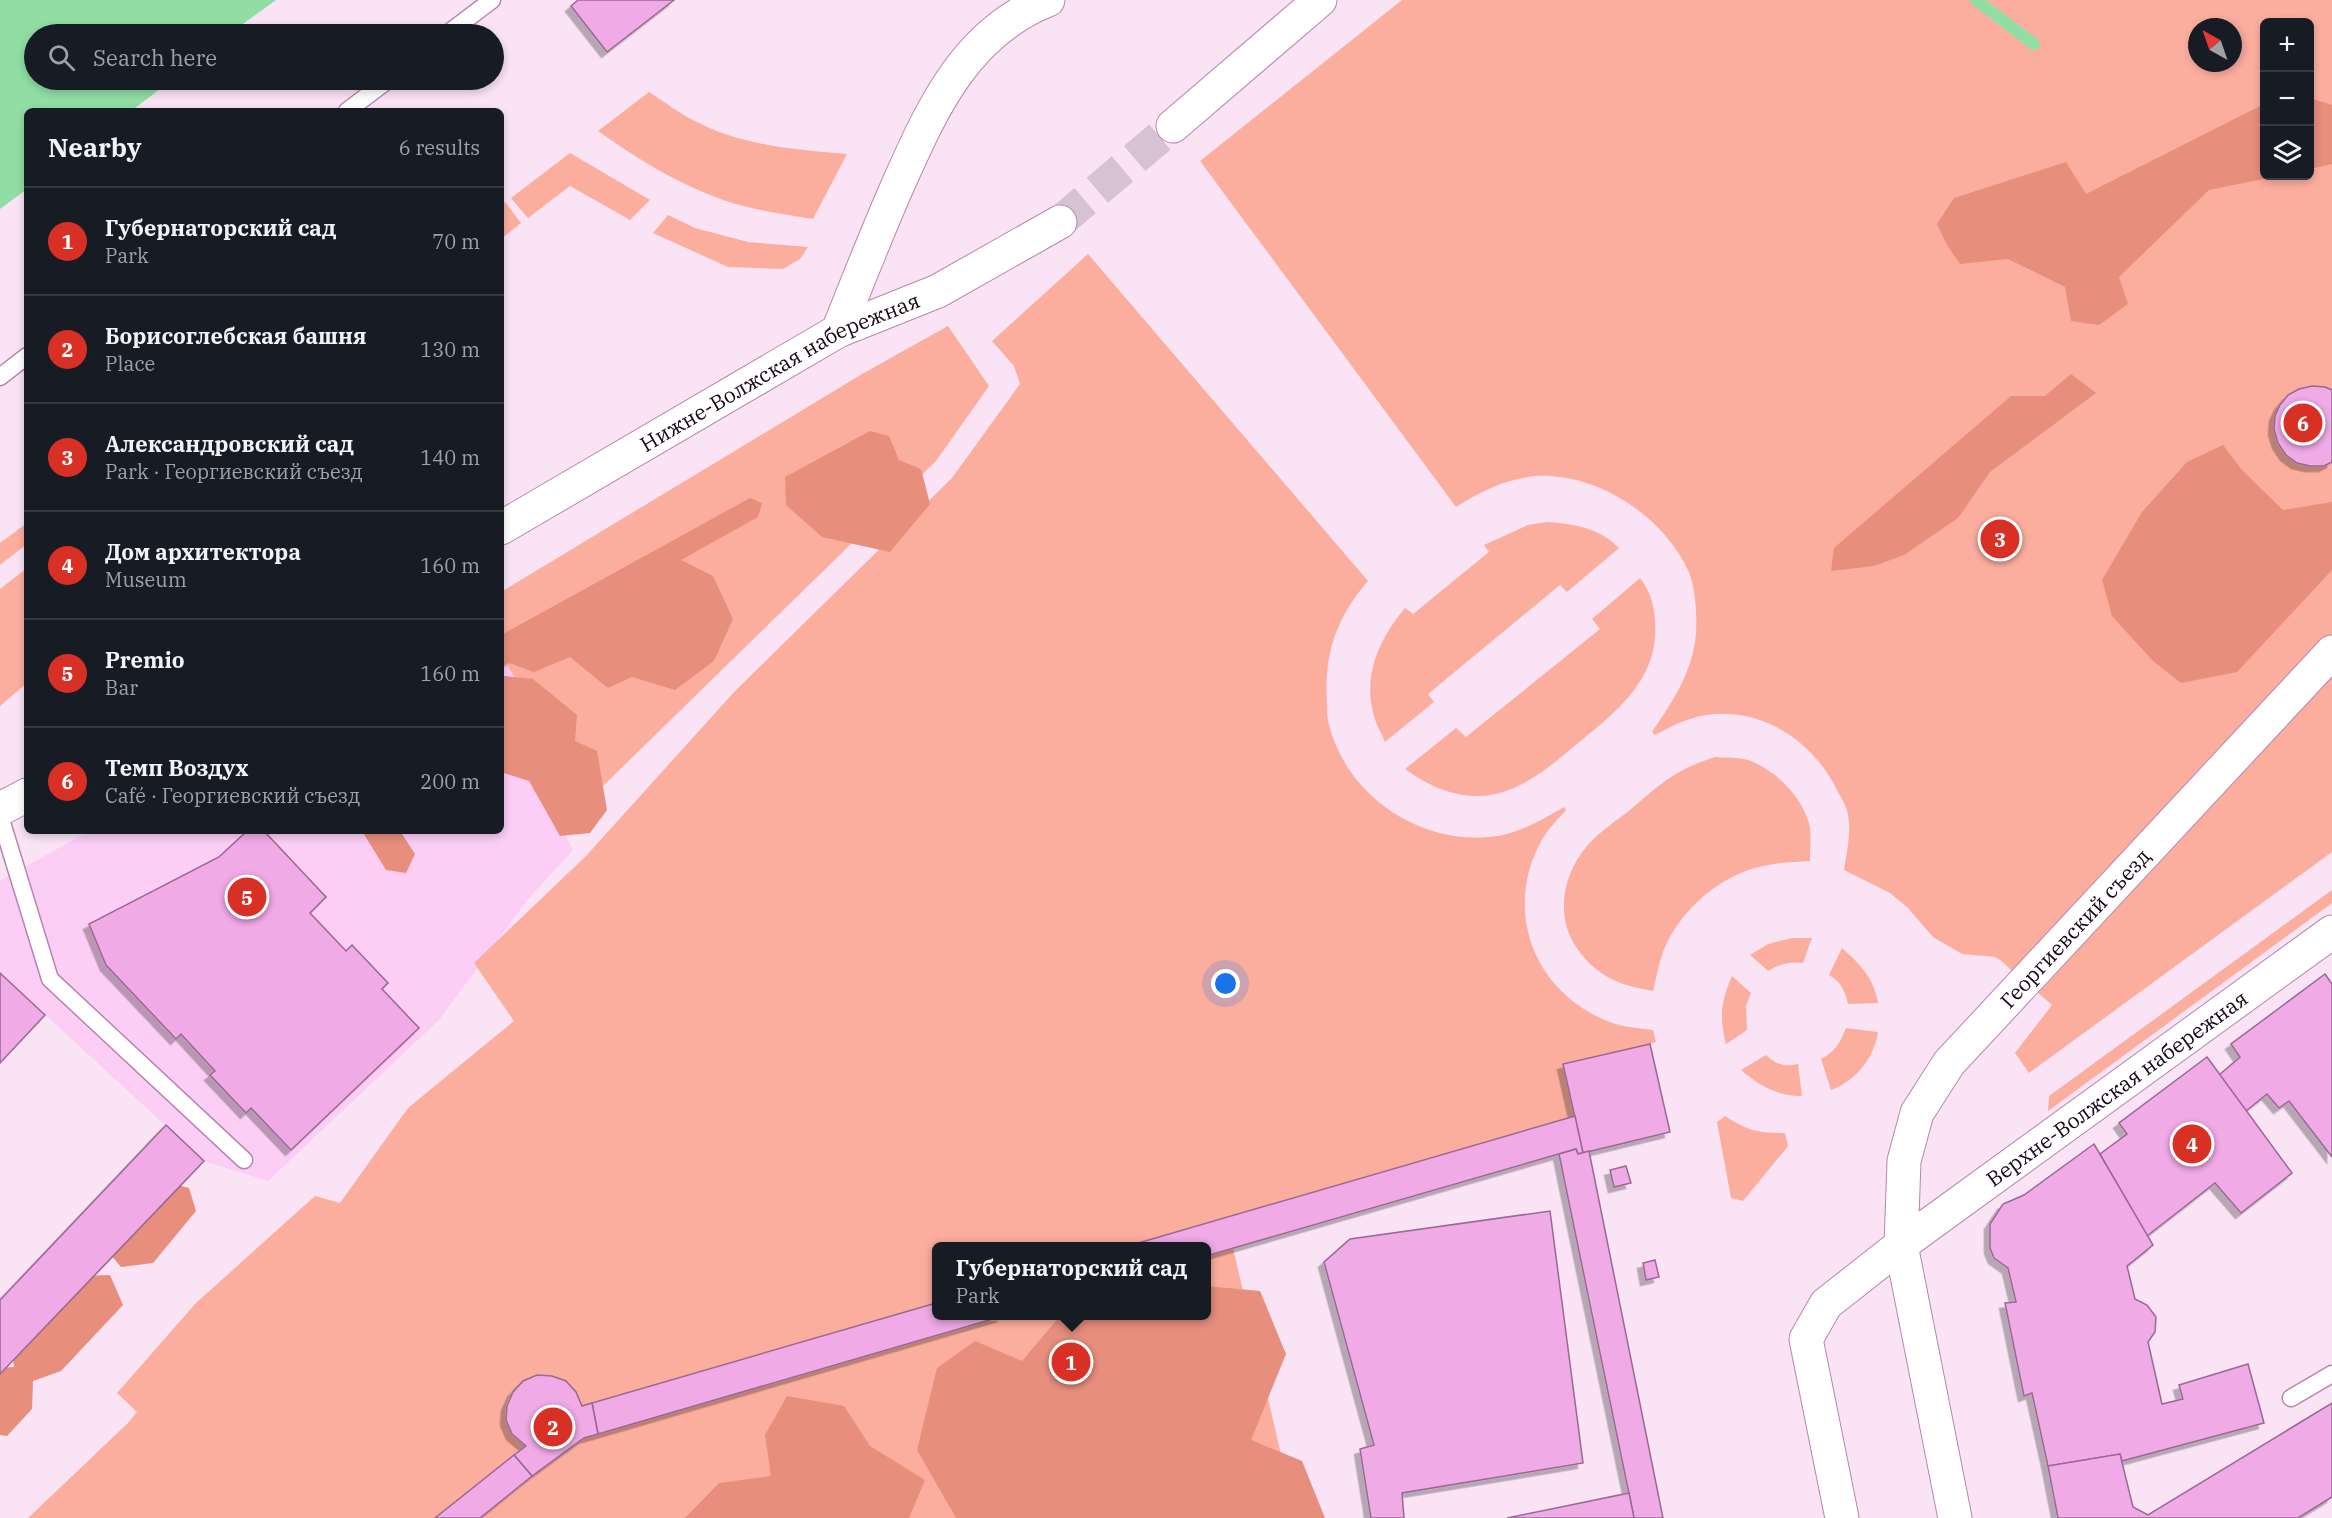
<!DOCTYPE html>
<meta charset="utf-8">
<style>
:root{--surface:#171b24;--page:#242831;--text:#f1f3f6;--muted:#9ea1a6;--line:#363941;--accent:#d93025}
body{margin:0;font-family:"IBM Plex Serif",serif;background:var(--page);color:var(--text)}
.controls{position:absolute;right:18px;top:18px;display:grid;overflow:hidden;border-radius:9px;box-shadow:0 3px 9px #0003}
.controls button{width:54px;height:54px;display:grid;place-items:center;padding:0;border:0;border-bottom:2px solid var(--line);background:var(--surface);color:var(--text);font:30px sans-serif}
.compass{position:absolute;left:2188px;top:18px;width:54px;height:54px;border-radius:50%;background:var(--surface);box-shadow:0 3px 9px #0003;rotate:320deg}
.you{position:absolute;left:1226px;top:984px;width:21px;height:21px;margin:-15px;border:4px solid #fff;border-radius:50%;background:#1a73e8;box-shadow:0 0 0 9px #1a73e833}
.badge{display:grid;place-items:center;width:39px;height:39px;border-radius:50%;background:var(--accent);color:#fff;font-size:20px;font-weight:700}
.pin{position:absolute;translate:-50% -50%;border:3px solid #fff;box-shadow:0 2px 6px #0006}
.popup{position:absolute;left:932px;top:1242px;width:279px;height:78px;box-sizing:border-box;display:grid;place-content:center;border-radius:9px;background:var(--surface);filter:drop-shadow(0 2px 4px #0005);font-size:20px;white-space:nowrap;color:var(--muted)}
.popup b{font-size:22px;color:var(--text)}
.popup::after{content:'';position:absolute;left:50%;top:100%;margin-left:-12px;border:12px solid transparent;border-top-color:var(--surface)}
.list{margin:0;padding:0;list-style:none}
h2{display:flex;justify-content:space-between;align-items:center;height:78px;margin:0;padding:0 24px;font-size:26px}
h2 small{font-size:20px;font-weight:400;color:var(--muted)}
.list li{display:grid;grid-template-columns:39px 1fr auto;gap:18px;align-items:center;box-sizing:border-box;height:108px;padding:0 24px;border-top:2px solid var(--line)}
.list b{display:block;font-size:22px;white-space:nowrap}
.list p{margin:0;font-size:20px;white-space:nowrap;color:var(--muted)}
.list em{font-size:20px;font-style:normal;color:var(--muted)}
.icon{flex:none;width:33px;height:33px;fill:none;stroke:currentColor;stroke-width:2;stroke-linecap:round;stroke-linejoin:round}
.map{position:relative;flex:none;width:2332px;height:1518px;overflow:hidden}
.search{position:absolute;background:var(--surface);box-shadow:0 3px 9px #0003;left:24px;top:24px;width:480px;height:66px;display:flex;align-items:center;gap:15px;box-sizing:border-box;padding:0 21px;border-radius:33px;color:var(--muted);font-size:22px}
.panel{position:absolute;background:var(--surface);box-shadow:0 3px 9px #0003;left:24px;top:108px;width:480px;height:726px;border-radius:9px}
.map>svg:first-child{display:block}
.built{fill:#fccdf5}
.green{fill:#fcae9e;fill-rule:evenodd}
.forest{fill:#e78e7d}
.water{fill:#90dea4}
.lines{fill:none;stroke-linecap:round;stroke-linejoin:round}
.stream{stroke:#90dea4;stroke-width:12}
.building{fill:#f0aae6;stroke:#986992;stroke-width:1.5;filter:url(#shadow)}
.secondary-tunnel{stroke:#d7c2d3;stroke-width:33;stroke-dasharray:33 16;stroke-linecap:butt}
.lane-casing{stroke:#b786b0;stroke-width:19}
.street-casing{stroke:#b786b0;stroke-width:35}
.secondary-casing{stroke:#b786b0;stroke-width:35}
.lane{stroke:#fff;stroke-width:16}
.street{stroke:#fff;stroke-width:33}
.secondary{stroke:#fff;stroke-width:33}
.labels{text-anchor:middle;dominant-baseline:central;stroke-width:5;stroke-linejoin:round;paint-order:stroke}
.street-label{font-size:21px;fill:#170615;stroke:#f8f8f8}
</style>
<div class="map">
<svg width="2332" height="1518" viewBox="0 0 2332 1518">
<defs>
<filter id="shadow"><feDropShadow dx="-5.5" dy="5.5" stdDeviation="0" flood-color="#0004"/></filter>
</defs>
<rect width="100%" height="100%" fill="#f9e3f5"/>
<polygon class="built" points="508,666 535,715 561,827 573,850 528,899 439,1020 268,1181 204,1161 0,973 0,881 89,831 501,831 501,670"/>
<g class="green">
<path d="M1402,0H2332V852L2029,1073L2015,1053L2052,1005L2000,960L1995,957L1962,954L1933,937L1908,908L1890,893L1844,870C1847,851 1852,830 1847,810C1845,803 1840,796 1837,790C1813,741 1762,707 1706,715C1687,718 1672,726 1655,735L1652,732C1671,704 1690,676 1695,642C1698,623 1696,587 1688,570C1664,519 1606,479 1550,476C1516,474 1485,489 1456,507L1200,161ZM2264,22H2310V176H2264ZM2197,27H2233V63H2197Z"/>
<path d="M649,92C666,103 683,116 701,124C746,146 798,150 847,154L813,219C783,214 752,210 723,200C678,184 636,158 598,131Z"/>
<polygon points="570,153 650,200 630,220 570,186 528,218 511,198"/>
<polygon points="505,202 521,223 501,239 501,205"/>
<polygon points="668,215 695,228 748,242 808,247 800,259 783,269 728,267 653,233"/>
<path d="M1088,254L1368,581C1336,618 1324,654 1327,703C1327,710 1327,718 1329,725C1347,795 1417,843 1488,837C1516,835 1540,821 1564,807L1566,810C1558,819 1549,828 1543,838C1502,909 1533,991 1607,1021C1622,1027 1637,1028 1653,1030L1656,1042L1563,1064L1575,1116L1128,1246H936V1303L582,1406C555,1342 484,1392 512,1433C515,1438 521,1442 526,1446L435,1518H28L128,1423L137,1412L117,1393L196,1303L315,1196L340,1203L408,1108L514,1021L474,963L586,856L735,691L952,478L1020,384L1014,366L992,341Z"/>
<polygon points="948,326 989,386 936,461 561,827 535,715 508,666 501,669 501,592 862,374"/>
<path d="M1547,522C1575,524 1599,528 1619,548L1567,592L1560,585L1428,694L1434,702L1385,742C1382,733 1376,725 1374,716C1362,675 1380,638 1405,608L1413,614L1489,552L1484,545L1528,525Z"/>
<polygon points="27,523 27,544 0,565 0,543"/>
<polygon points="27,568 27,683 0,706 0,589"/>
<path d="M1640,578C1650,591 1654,604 1655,621C1660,680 1614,714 1572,748C1546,770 1517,794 1481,796C1453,797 1427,785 1405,769L1456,728L1466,737L1600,629L1592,619Z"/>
<path d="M1715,757C1725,758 1738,757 1748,760C1775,769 1805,799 1810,828C1811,838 1810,850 1810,861C1791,862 1773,863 1755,868C1715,879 1675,916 1662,955C1658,966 1656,979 1653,991C1619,985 1597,977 1576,947C1555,915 1563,874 1587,846C1599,832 1616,821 1630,810C1659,785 1676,769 1715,757Z"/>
<polygon points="2332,890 2332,903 2048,1111 2049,1096"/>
<path d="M1792,938H1812L1803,963C1789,961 1780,964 1768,971L1750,955L1768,944Z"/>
<path d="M1842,948C1860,964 1874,978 1878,1003L1848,1004C1845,990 1841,982 1829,975Z"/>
<path d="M1732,976L1751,993L1746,1006L1747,1030L1726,1044C1719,1016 1721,1002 1732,976Z"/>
<path d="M1846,1028L1878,1032C1874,1058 1856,1081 1831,1090L1821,1059C1835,1052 1840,1043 1846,1028Z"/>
<path d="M1766,1055C1777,1065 1784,1067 1798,1064L1802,1096C1777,1096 1760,1086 1741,1070Z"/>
<path d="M1725,1116C1748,1131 1758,1133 1785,1133L1788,1146L1743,1201L1731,1198L1717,1122Z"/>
<polygon points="1233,1248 1283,1463 1236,1518 480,1518 532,1476 584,1438 1003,1316 1206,1316 1206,1256"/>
</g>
<g class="forest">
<polygon points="2310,98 2332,105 2332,164 2310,169"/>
<polygon points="2264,104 2264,176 2278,176 2209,190 2119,277 2128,304 2099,325 2071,321 2065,287 2008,259 1960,264 1947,245 1937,224 1954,198 2066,162 2086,194"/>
<polygon points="2071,374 2096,393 1990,472 1958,518 1904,555 1874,566 1831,571 1834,548 2011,396 2045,396"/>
<polygon points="870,431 889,436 899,460 921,469 930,504 890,552 822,537 786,505 785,477"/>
<polygon points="2223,445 2241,469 2283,510 2332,502 2332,570 2237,672 2181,683 2153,661 2112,616 2102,580 2142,512 2187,462"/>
<polygon points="750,498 762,503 758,517 681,560 713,576 733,619 714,661 675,690 632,677 608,688 570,657 534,672 509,663 501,667 501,635"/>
<polygon points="504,676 533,679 577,715 575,741 597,751 607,810 590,833 560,836 529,781 501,772 501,679"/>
<polygon points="362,831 400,831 415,854 406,873 386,870"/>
<polygon points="155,1179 189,1188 196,1211 153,1263 121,1267 104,1247"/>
<polygon points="110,1275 123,1305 61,1371 33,1381 32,1409 7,1436 0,1435 0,1368 14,1367 11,1343 82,1276"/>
<polygon points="1206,1286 1260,1291 1286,1354 1251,1440 1302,1461 1325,1518 956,1518 917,1450 937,1368 975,1341 1022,1361 1060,1316 1079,1316 1113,1320 1121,1316 1206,1316"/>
<polygon points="787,1396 844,1406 870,1446 925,1480 909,1518 685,1518 719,1483 771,1476 765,1435"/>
</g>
<polygon class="water" points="0,0 276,0 229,34 34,34 34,80 172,80 131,111 27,111 27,189 0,209"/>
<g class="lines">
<polyline class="stream" points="1976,0 2034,44"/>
</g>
<g class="building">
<polygon points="578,0 674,0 607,52 571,6"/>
<polygon points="2312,386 2325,387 2332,390 2332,462 2324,466 2310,466 2297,463 2286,455 2278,443 2274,429 2275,416 2280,405 2288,395 2299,389"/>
<polygon points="247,831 264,831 326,897 310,913 346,951 352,945 388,983 382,989 419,1028 291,1150 251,1108 246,1113 210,1075 215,1071 181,1034 176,1039 106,965 89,924 219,857"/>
<polygon points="0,973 45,1015 0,1063"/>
<polygon points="2325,974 2332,984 2332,1157 2289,1101 2279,1108 2267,1094 2246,1111 2219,1075 2240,1057 2231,1044"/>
<polygon points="1650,1044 1670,1132 1583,1153 1563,1064"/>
<polygon points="2207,1057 2292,1173 2241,1213 2215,1183 2147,1236 2100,1154 2127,1134 2119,1123"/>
<polygon points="1575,1116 1583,1153 1578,1154 1576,1149 1206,1256 1206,1246 1128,1246"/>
<polygon points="166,1125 204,1161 0,1374 0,1300"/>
<polygon points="2094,1144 2153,1245 2127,1266 2135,1299 2147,1305 2156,1317 2155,1332 2148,1342 2162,1404 2183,1399 2179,1385 2248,1364 2264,1423 2122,1461 2120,1454 2048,1466 2032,1393 2024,1396 2005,1303 2016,1302 2008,1268 1994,1258 1990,1248 1990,1224 2003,1204 2024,1195"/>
<polygon points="1576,1149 1578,1154 1589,1151 1663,1518 1634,1518 1559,1154"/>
<polygon points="1626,1166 1631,1183 1614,1187 1610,1170"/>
<polygon points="1550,1211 1583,1463 1402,1493 1404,1518 1371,1518 1360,1449 1374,1445 1324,1262 1350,1239"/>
<polygon points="1655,1260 1659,1277 1646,1280 1643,1263"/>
<polygon points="936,1303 936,1316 1003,1316 598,1434 592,1403"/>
<polygon points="537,1375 552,1376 566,1381 576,1392 582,1406 592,1403 598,1434 584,1438 532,1476 514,1455 526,1446 512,1434 506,1420 507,1406 513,1392 523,1381"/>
<polygon points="2332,1403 2332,1497 2298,1518 2058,1518 2048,1466 2120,1454 2133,1507 2148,1515"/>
<polygon points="514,1455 532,1476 480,1518 435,1518"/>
<polygon points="1629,1493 1634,1518 1507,1518 1566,1506"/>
</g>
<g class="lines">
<polyline class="secondary-tunnel" points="1060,222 1173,126"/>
<defs>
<g id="lane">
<polyline points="447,34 492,0"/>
<polyline points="347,111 388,80"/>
<polyline points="0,377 27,356"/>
<polyline points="0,816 50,979 244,1160"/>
<polyline points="2291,1398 2332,1374"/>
</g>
<g id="street">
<path id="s1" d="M1842,1518L1806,1339L1826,1304L1901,1245L2332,932"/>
<path id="s2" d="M1955,1518L1901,1245L1904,1161L1917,1113L1949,1063L2332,652"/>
</g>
<g id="secondary">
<polyline points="1173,126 1320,0"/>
<path d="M838,331C857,283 876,235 897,187C931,111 964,33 1048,0"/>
<path id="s3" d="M501,528L838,331L938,291L1060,222"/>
<polyline points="0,809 27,795"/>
</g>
</defs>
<use href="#lane" class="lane-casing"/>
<use href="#street" class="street-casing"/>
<use href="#secondary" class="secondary-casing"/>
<use href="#lane" class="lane"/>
<use href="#street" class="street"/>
<use href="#secondary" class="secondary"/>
</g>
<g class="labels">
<g class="street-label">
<text stroke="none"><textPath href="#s3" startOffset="320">Нижне-Волжская набережная</textPath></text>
<text stroke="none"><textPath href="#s2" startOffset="656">Георгиевский съезд</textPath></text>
<text stroke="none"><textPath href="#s1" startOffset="585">Верхне-Волжская набережная</textPath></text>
</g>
</g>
</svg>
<div class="controls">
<button>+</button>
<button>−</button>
<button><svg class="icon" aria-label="layers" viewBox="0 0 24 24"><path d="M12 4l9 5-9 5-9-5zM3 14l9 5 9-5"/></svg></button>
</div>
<svg class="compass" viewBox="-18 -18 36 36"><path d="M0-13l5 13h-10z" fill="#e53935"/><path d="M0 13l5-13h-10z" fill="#9ea1a6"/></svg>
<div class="you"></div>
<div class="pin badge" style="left:1071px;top:1362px">1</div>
<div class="popup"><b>Губернаторский сад</b>Park</div>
<div class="pin badge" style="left:553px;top:1427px">2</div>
<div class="pin badge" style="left:2000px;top:539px">3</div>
<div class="pin badge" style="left:2192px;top:1144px">4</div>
<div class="pin badge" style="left:247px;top:897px">5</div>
<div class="pin badge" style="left:2303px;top:423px">6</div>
<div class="search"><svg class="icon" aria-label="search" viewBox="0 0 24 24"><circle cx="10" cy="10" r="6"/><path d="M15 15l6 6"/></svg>Search here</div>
<section class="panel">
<h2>Nearby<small>6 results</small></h2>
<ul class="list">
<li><span class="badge">1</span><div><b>Губернаторский сад</b><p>Park</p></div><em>70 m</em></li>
<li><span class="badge">2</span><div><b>Борисоглебская башня</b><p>Place</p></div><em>130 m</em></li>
<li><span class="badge">3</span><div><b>Александровский сад</b><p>Park · Георгиевский съезд</p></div><em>140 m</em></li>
<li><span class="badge">4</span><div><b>Дом архитектора</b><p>Museum</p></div><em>160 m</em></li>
<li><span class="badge">5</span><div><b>Premio</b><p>Bar</p></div><em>160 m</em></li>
<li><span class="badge">6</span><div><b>Темп Воздух</b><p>Café · Георгиевский съезд</p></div><em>200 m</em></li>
</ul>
</section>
</div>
